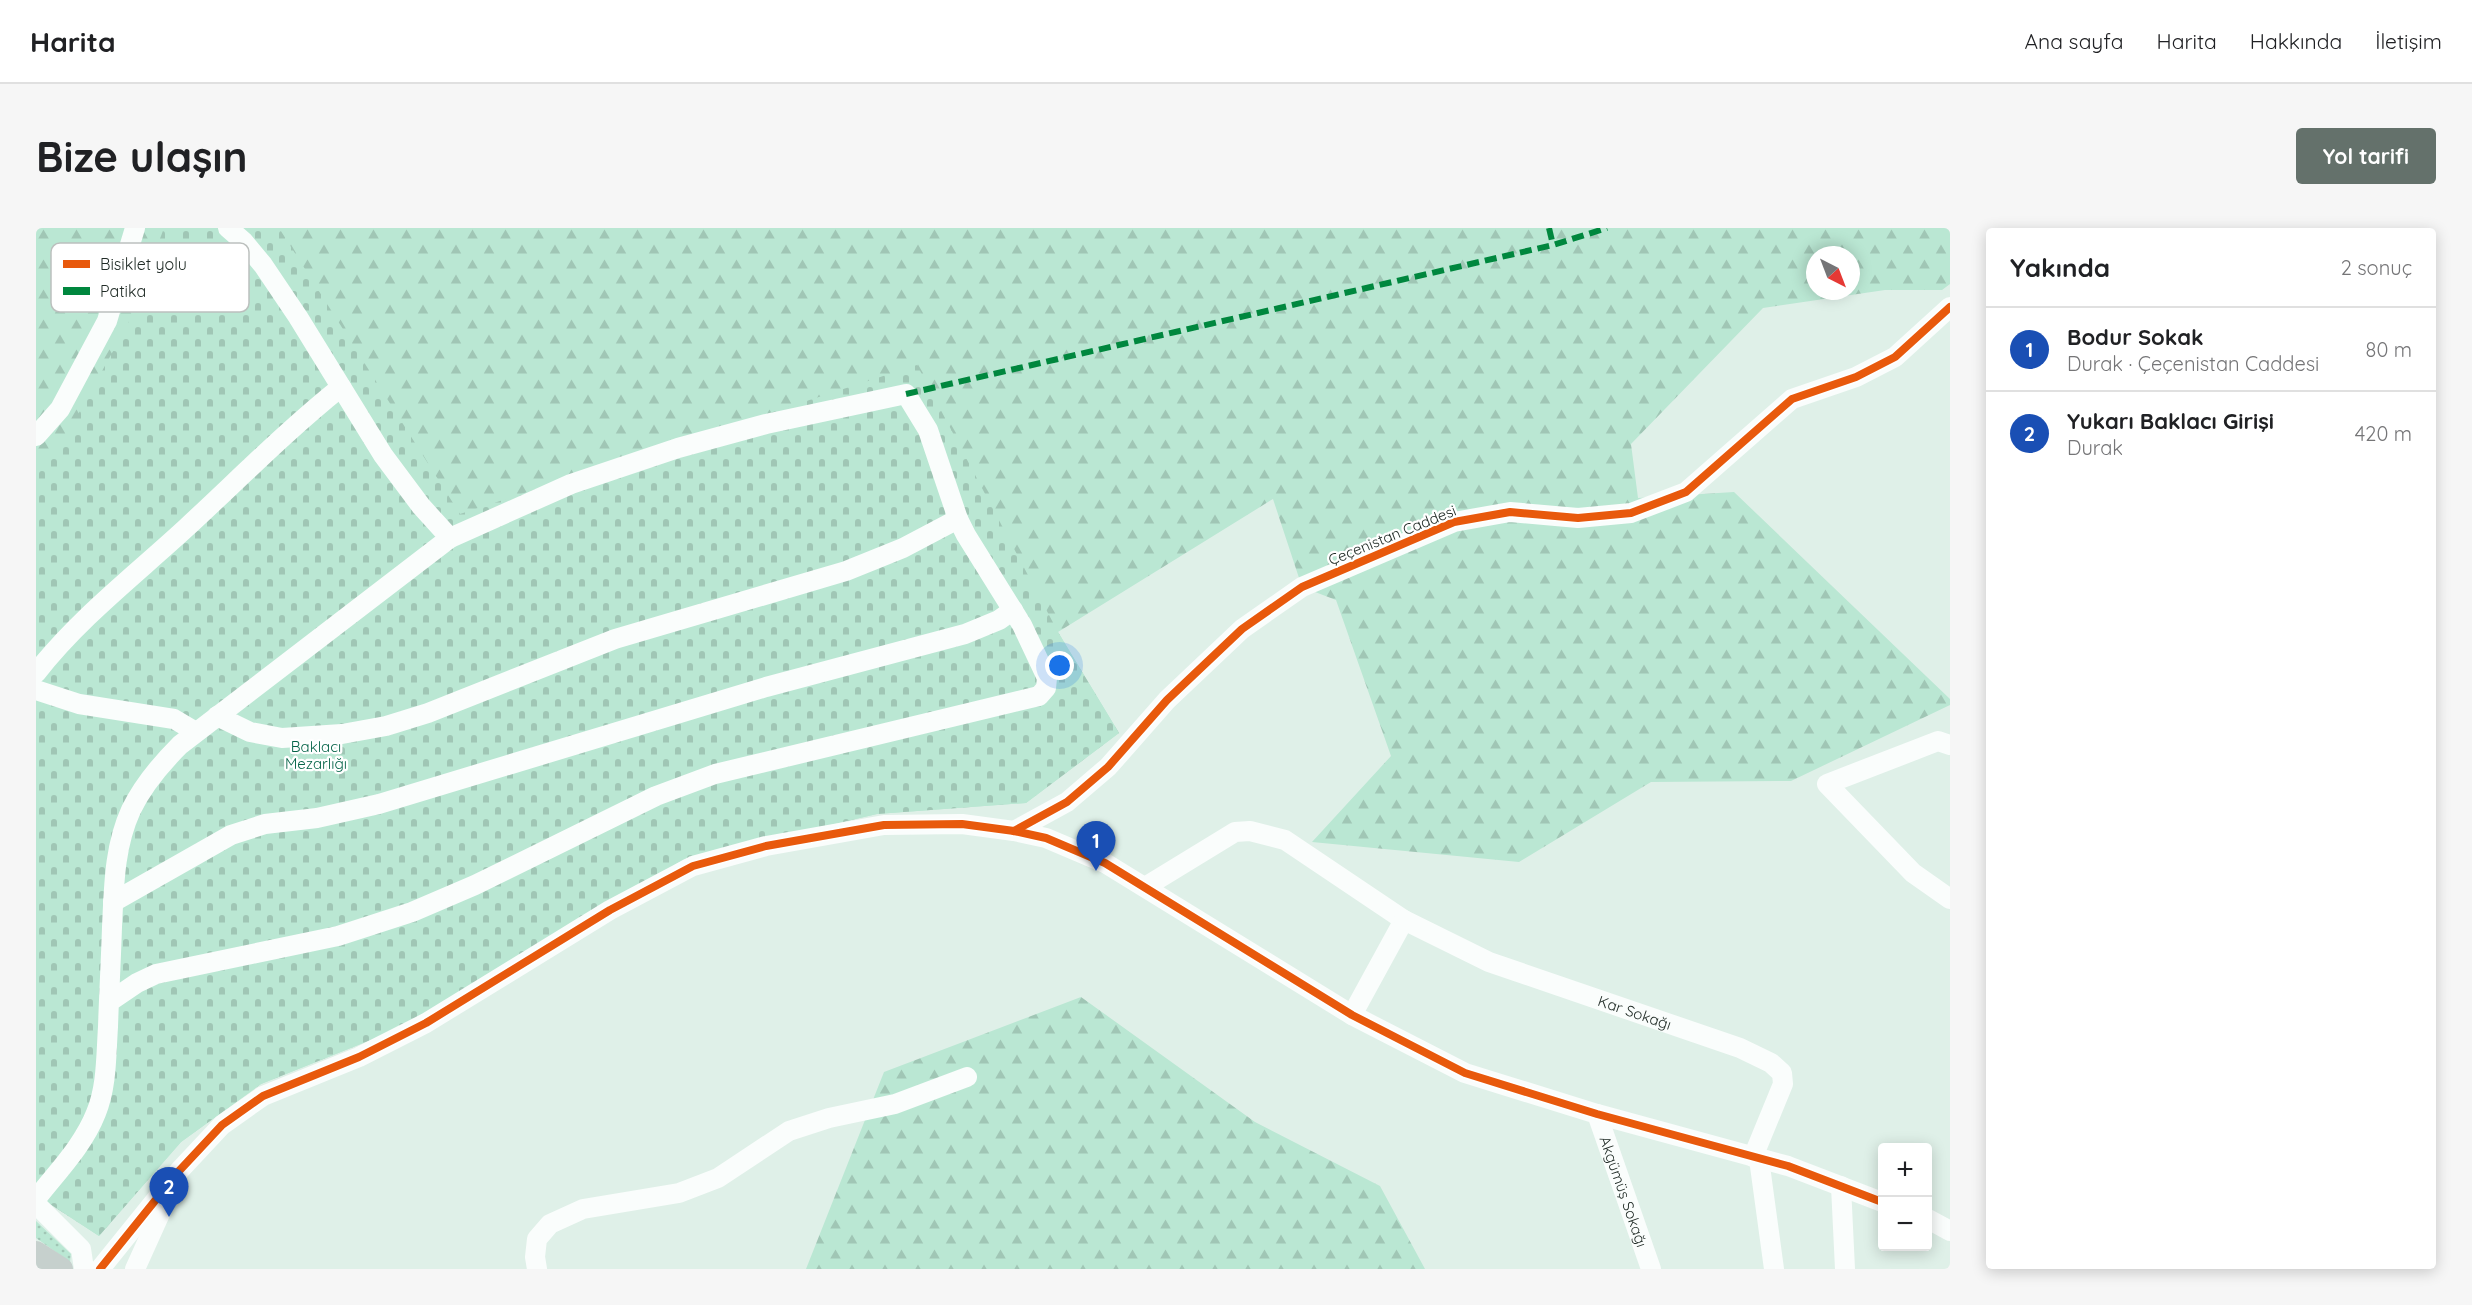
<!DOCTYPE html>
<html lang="tr">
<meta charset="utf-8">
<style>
:root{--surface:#fff;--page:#f6f6f6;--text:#202124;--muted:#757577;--line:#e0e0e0;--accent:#64716b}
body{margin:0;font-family:Quicksand,sans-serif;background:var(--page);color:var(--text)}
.controls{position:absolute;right:18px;bottom:18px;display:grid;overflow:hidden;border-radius:6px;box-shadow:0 3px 15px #0003}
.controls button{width:54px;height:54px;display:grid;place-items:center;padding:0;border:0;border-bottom:2px solid var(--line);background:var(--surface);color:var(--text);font:30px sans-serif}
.compass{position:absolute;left:1770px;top:18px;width:54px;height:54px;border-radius:50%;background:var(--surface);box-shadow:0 3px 15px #0003;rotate:138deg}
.you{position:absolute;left:1024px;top:438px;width:21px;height:21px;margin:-15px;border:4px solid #fff;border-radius:50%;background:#1a73e8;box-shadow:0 0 0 9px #1a73e833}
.badge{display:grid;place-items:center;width:39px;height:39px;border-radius:50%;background:var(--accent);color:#fff;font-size:20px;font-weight:700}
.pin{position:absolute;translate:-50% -50px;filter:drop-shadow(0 2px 3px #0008)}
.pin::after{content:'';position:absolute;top:32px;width:21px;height:18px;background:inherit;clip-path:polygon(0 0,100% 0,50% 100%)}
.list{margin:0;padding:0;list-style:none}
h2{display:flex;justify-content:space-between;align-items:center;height:78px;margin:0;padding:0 24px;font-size:26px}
h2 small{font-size:20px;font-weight:400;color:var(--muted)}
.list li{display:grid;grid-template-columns:39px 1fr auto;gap:18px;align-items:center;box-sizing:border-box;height:84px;padding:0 24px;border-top:2px solid var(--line)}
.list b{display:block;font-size:22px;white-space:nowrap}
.list p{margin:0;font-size:20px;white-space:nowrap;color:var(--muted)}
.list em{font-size:20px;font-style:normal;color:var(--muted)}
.map{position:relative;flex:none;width:1914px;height:1041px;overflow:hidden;border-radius:6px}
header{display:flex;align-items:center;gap:36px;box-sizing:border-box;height:84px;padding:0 30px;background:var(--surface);border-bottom:2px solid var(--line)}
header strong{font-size:28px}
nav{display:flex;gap:33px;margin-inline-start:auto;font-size:21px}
.intro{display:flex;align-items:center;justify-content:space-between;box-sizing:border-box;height:144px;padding:0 36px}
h1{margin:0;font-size:42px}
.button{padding:15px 27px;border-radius:6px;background:var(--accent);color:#fff;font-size:21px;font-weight:700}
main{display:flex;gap:36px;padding:0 36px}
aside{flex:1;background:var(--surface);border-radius:6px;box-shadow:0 3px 15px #0003}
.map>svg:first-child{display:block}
.grass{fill:url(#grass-dots)}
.forest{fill:url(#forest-firs);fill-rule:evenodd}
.cemetery{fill:url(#cemetery-stones)}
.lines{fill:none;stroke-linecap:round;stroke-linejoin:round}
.minor{stroke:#fafdfc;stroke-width:20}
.major{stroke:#c6d0cd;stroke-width:24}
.quiet{stroke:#00873e;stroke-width:6;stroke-dasharray:12 6;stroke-linecap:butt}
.cycleway-casing{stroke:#fff;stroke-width:11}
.cycleway{stroke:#e8590c;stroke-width:8}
.labels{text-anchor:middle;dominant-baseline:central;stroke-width:4.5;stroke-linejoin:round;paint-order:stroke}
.street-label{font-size:15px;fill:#212c27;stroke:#fff}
.park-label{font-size:15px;fill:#056448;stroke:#fff}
.key{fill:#fff;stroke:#bcc0be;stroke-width:1.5}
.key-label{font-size:16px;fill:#212c27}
</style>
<header>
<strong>Harita</strong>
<nav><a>Ana sayfa</a><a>Harita</a><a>Hakkında</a><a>İletişim</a></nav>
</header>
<div class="intro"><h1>Bize ulaşın</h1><a class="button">Yol tarifi</a></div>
<main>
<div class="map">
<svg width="1914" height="1041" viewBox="0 0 1914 1041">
<defs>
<pattern id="grass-dots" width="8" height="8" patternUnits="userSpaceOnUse" patternTransform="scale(1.5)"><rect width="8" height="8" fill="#bae7d3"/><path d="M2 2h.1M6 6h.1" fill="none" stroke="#a0c6b5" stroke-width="1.8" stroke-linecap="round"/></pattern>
<pattern id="forest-firs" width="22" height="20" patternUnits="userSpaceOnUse" patternTransform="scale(1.5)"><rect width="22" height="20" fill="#bae7d3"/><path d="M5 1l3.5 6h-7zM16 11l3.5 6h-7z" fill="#a0c6b5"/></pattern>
<pattern id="cemetery-stones" width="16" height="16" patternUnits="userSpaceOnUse" patternTransform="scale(1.5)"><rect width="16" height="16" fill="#bae7d3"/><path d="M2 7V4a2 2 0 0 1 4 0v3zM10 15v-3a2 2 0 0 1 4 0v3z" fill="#a0c6b5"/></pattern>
</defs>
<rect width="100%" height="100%" fill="#dff0e8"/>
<polygon class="grass" points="0,993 35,1026 34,1034 0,1010"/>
<g class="forest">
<path d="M0,0H1914V56L1906,62H1849L1727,80L1595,216L1602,270L1698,264L1914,471V477L1755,553L1615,554L1483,634L1276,614L1355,528L1300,372L1266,359L1237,271L1022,404L1083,505L990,575L841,586L648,631L382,793L225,856L145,914L63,1008L0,967ZM1779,27H1815V63H1779Z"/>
<polygon points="1045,769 1219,894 1344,958 1389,1041 770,1041 848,844"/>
</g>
<polygon class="cemetery" points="128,0 243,0 424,286 881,137 1022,404 1083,505 990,575 841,586 648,631 382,793 225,856 145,914 63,1008 14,976 0,949 0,248 23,221 92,96"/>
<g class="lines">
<g class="minor">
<polyline points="192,0 207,13 227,37 262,89 347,227 385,278 414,310"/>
<polyline points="0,208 24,181 71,93 99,0"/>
<path d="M0,445C43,390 99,347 150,300C203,251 249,204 305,159"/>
<polyline points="0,462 43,476 138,491 160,504"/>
<polyline points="181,488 214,504 246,510 306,506 350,498 392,485 579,411 810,343 867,320 922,291"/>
<polyline points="1914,517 1902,513 1791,556 1877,645 1914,671"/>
<polyline points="978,603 1031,574 1072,539 1131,472 1206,401 1266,359 1418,294 1474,284 1542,290 1595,285 1650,264 1756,171 1820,149 1859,129 1914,79"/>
<polyline points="1109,659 1199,604 1214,603 1249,612 1368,692 1316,787"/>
<polyline points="77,674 195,607 229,596 281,590 343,576 730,459 929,406 963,392 977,382"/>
<path id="s1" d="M1368,692L1453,734L1704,820L1735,835L1746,845L1747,856L1717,929"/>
<path id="s2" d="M1561,886L1615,1041"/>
<polyline points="1723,931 1738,1041"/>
<polyline points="1805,958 1809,1041"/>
<path d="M0,971C21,944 47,918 60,885C71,858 70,828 72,799C73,766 75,732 76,699C78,659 78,619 95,582C107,557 124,537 144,517L414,310L535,256L642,220L730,196L870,166L892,202L922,291L930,307L986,397L1011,450L1010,460L1003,468L679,546L620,568L439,657L376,684L302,708L120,746L101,755L73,774"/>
<polyline points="0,976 45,1021 48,1041"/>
<polyline points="1892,991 1914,1003"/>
<polyline points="64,1041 143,943 186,897 227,868 323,829 390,795 574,682 657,638 730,618 848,597 926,596 978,603 1010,610 1069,635 1316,787 1429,845 1561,886 1752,938 1846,974"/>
<polyline points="99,1041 132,968"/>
<polyline points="501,1041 499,1029 501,1011 514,996 547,981 643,965 682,950 753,903 793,890 859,876 931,849"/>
</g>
<polyline class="major" points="0,1025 25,1041"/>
<g class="quiet">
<polyline points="1513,0 1517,17"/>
<polyline points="870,166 1517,17 1571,0"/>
</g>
<defs>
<g id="cycleway">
<polyline points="978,603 1031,574 1072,539 1131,472 1206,401 1266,359 1418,294 1474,284 1542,290 1595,285 1650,264 1756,171 1820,149 1859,129 1914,79"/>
<polyline points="64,1041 143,943 186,897 227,868 323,829 390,795 574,682 657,638 730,618 848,597 926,596 978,603 1010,610 1069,635 1316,787 1429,845 1561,886 1752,938 1846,974"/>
</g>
</defs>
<use href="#cycleway" class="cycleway-casing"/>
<use href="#cycleway" class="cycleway"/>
</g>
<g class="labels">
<g class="street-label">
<text transform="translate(1356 307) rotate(-22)">Çeçenistan Caddesi</text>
<text stroke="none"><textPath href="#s1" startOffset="249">Kar Sokağı</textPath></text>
<text stroke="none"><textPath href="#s2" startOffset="82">Akgümüş Sokağı</textPath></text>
</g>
<g class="park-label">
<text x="280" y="518">Baklacı<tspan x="280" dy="17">Mezarlığı</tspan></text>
</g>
</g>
<rect x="15" y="15" width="198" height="69" rx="9" class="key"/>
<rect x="27" y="32" width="27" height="8" fill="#e8590c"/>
<rect x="27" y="59" width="27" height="8" fill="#00873e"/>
<g class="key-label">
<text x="64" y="42">Bisiklet yolu</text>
<text x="64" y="69">Patika</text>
</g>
</svg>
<div class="controls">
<button>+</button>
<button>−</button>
</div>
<svg class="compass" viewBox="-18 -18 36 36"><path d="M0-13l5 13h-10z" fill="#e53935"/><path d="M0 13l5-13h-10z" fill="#757577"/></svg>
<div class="you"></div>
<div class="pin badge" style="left:1060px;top:643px;background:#1a4fb4">1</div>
<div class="pin badge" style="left:133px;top:989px;background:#1a4fb4">2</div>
</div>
<aside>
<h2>Yakında<small>2 sonuç</small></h2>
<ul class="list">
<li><span class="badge" style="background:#1a4fb4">1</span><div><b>Bodur Sokak</b><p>Durak · Çeçenistan Caddesi</p></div><em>80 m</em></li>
<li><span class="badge" style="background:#1a4fb4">2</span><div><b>Yukarı Baklacı Girişi</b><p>Durak</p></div><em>420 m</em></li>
</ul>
</aside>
</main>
